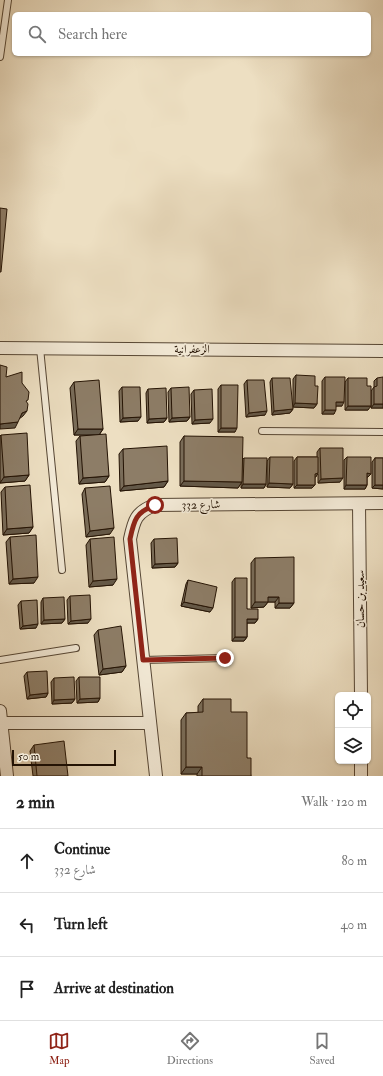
<!DOCTYPE html>
<meta charset="utf-8">
<style>
:root{--surface:#fff;--page:#f2f2f2;--text:#222;--muted:#767676;--line:#e0e0e0;--accent:#8f2418}
body{margin:0;font-family:"IM FELL Double Pica",Amiri,serif;background:var(--page);color:var(--text)}
.controls{position:absolute;right:12px;bottom:12px;display:grid;overflow:hidden;border-radius:6px;box-shadow:0 1px 3px #0004}
.controls button{width:36px;height:36px;display:grid;place-items:center;padding:0;border:0;border-bottom:1px solid var(--line);background:var(--surface);color:var(--text);font:20px sans-serif}
.scale{position:absolute;left:12px;bottom:10px;width:104px;box-sizing:border-box;padding-left:4px;border:2px solid #241304;border-top:0;font-size:11px;line-height:14px;white-space:nowrap;color:#241304;-webkit-text-stroke:3px #f3ead7;paint-order:stroke}
.stop{position:absolute;width:12px;height:12px;margin:-9px;border:3px solid #8f2418;border-radius:50%;background:#fff}
.stop.end{background:#8f2418;border-color:#fff;box-shadow:0 1px 4px #0008}
.list{margin:0;padding:0;list-style:none}
h2{display:flex;justify-content:space-between;align-items:center;height:52px;margin:0;padding:0 16px;font-size:17px}
h2 small{font-size:13px;font-weight:400;color:var(--muted)}
.list li{display:grid;grid-template-columns:26px 1fr auto;gap:12px;align-items:center;box-sizing:border-box;height:64px;padding:0 16px;border-top:1px solid var(--line)}
.list b{display:block;font-size:15px;white-space:nowrap}
.list p{margin:0;font-size:13px;white-space:nowrap;color:var(--muted)}
.list em{font-size:13px;font-style:normal;color:var(--muted)}
.icon{flex:none;width:22px;height:22px;fill:none;stroke:currentColor;stroke-width:2;stroke-linecap:round;stroke-linejoin:round}
.map{position:relative;flex:none;width:383px;height:776px;overflow:hidden}
.search{position:absolute;background:var(--surface);box-shadow:0 1px 3px #0004;left:12px;right:12px;top:12px;height:44px;display:flex;align-items:center;gap:10px;box-sizing:border-box;padding:0 14px;border-radius:6px;color:var(--muted);font-size:15px}
.sheet{height:244px;background:var(--surface)}
nav{display:flex;justify-content:space-around;align-items:center;box-sizing:border-box;height:56px;border-top:1px solid var(--line);background:var(--surface);font-size:11px;color:var(--muted)}
nav a{display:grid;justify-items:center;gap:2px}
nav .on{color:var(--accent)}
.map>svg:first-child{display:block}
.lines{fill:none;stroke-linecap:round;stroke-linejoin:round}
.lane-casing{stroke:#564634;stroke-width:8}
.street-casing{stroke:#564634;stroke-width:14}
.lane{stroke:#f3ead7;stroke-width:6}
.street{stroke:#f3ead7;stroke-width:12}
.wall{fill:#796c59;stroke:#241304}
.shaded-wall{fill:#635848;stroke:#241304}
.building{fill:#8d7d67;stroke:#241304}
.route{stroke:#8f2418;stroke-width:5}
.labels{text-anchor:middle;dominant-baseline:central;stroke-width:3;stroke-linejoin:round;paint-order:stroke}
.street-label{font-size:12px;fill:#241304;stroke:#f3ead7}
</style>
<div class="map">
<svg width="383" height="776" viewBox="0 0 383 776">
<rect width="100%" height="100%" fill="#eddfc2"/>
<filter id="stains"><feTurbulence type="fractalNoise" baseFrequency=".005" numOctaves="4"/><feColorMatrix values="0 0 0 0 .2 0 0 0 0 .09 0 0 0 0 .02 0 0 0 .5 -.17"/></filter>
<radialGradient id="worn" r=".72"><stop offset=".6" stop-color="#630" stop-opacity="0"/><stop offset="1" stop-color="#630" stop-opacity=".3"/></radialGradient>
<g class="lines">
<defs>
<g id="lane">
<polyline points="0,57 8,0"/>
<polyline points="40,348 62,570"/>
<polyline points="262,431 383,432"/>
<polyline points="0,660 76,648"/>
<polyline points="143,660 225,658"/>
</g>
<g id="street">
<polyline points="0,348 383,351"/>
<polyline points="359,504 361,695"/>
<polyline points="0,711 7,776"/>
<polyline points="1,723 150,723"/>
<polyline points="361,761 361,776"/>
<path d="M156,776L130,539C134,520 136,512 155,505L383,503"/>
</g>
</defs>
<use href="#lane" class="lane-casing"/>
<use href="#street" class="street-casing"/>
<use href="#lane" class="lane"/>
<use href="#street" class="street"/>
</g>
<g class="wall">
<polygon points="296,375 315,386 317,404 314,408 293,407 293,379"/>
<polygon points="325,377 342,406 336,406 334,414 322,414 322,381"/>
<polygon points="272,378 293,409 290,413 272,415 270,382"/>
<polygon points="348,378 367,386 368,410 345,410 345,382"/>
<polygon points="377,378 383,408 371,408 371,391 374,387 374,381"/>
<polygon points="247,380 265,415 246,417 244,384"/>
<polygon points="74,382 103,429 99,435 74,435 70,388"/>
<polygon points="221,385 235,432 218,432 218,389"/>
<polygon points="122,387 138,421 120,422 119,391"/>
<polygon points="171,388 190,417 187,421 169,422 168,392"/>
<polygon points="148,389 167,418 164,422 147,423 146,393"/>
<polygon points="194,390 210,423 192,424 191,394"/>
<polygon points="1,435 29,475 25,481 0,483 0,436"/>
<polygon points="80,436 109,476 105,482 79,484 76,441"/>
<polygon points="184,436 242,460 244,458 266,484 264,488 241,488 241,483 238,488 180,486 180,442"/>
<polygon points="320,448 340,482 318,483 318,474 315,477 315,485 312,488 294,488 294,461 297,457 317,457 317,452"/>
<polygon points="123,449 168,481 164,487 120,491 119,454"/>
<polygon points="270,457 293,484 290,488 267,487 267,461"/>
<polygon points="347,457 371,474 368,477 367,477 367,485 365,489 344,489 344,460"/>
<polygon points="375,458 383,458 383,489 372,488 372,462"/>
<polygon points="5,487 33,527 29,533 3,535 1,492"/>
<polygon points="85,488 110,534 86,537 82,494"/>
<polygon points="10,537 34,583 9,584 6,542"/>
<polygon points="90,539 113,585 89,587 86,545"/>
<polygon points="154,539 178,563 175,567 152,568 151,543"/>
<polygon points="255,558 294,603 290,608 275,608 275,602 268,602 264,607 251,608 251,563"/>
<polygon points="235,578 247,609 258,619 255,623 247,623 247,637 244,641 232,641 232,582"/>
<polygon points="188,580 210,612 181,606 186,584"/>
<polygon points="70,596 88,623 68,624 67,600"/>
<polygon points="43,598 65,619 62,623 41,624 41,602"/>
<polygon points="21,601 36,628 20,629 18,605"/>
<polygon points="98,630 126,666 122,672 99,675 94,635"/>
<polygon points="27,672 48,693 46,697 27,699 24,676"/>
<polygon points="79,677 100,698 98,702 77,703 76,681"/>
<polygon points="54,678 75,699 72,703 52,704 51,682"/>
<polygon points="203,699 231,712 247,758 251,776 197,776 197,774 181,774 181,720 186,713 198,713 198,706"/>
<polygon points="34,745 68,776 33,776 30,751"/>
</g>
<g class="shaded-wall">
<polygon points="336,402 344,402 342,406 334,406"/>
<polygon points="295,403 317,404 314,408 293,407"/>
<polygon points="374,404 383,404 383,408 371,408"/>
<polygon points="348,406 371,406 368,410 345,410"/>
<polygon points="293,409 290,413 272,415 274,411"/>
<polygon points="325,410 336,410 334,414 322,414"/>
<polygon points="27,411 23,416 19,419 22,413"/>
<polygon points="267,411 265,415 246,417 249,413"/>
<polygon points="141,417 138,421 120,422 123,418"/>
<polygon points="190,417 187,421 169,422 172,418"/>
<polygon points="167,418 164,422 147,423 149,419"/>
<polygon points="213,419 210,423 192,424 195,420"/>
<polygon points="18,422 15,428 0,429 0,424"/>
<polygon points="221,428 237,428 235,432 218,432"/>
<polygon points="78,429 103,429 99,435 74,435"/>
<polygon points="318,473 316,477 312,477 315,474"/>
<polygon points="367,473 371,474 368,477 364,477"/>
<polygon points="29,475 25,481 0,483 4,477"/>
<polygon points="109,476 105,482 79,484 83,478"/>
<polygon points="343,478 340,482 318,483 321,479"/>
<polygon points="168,481 164,487 120,491 124,486"/>
<polygon points="184,481 242,482 238,488 180,486"/>
<polygon points="269,483 293,484 290,488 267,487"/>
<polygon points="243,484 266,484 264,488 241,488"/>
<polygon points="297,485 315,485 312,488 294,488"/>
<polygon points="346,485 367,485 365,489 344,489"/>
<polygon points="375,485 383,485 383,489 372,488"/>
<polygon points="33,527 29,533 3,535 7,529"/>
<polygon points="114,528 110,534 86,537 90,531"/>
<polygon points="178,563 175,567 152,568 155,564"/>
<polygon points="38,577 34,583 9,584 13,579"/>
<polygon points="117,579 113,585 89,587 93,581"/>
<polygon points="268,597 279,597 275,602 268,602 264,607 251,608 255,602"/>
<polygon points="184,602 213,608 210,612 181,606"/>
<polygon points="279,603 294,603 290,608 275,608"/>
<polygon points="65,619 62,623 41,624 44,620"/>
<polygon points="91,619 88,623 68,624 71,621"/>
<polygon points="247,619 258,619 255,623 244,623"/>
<polygon points="38,624 36,628 20,629 23,626"/>
<polygon points="235,637 247,637 244,641 232,641"/>
<polygon points="126,666 122,672 99,675 103,669"/>
<polygon points="48,693 46,697 27,699 30,695"/>
<polygon points="100,698 98,702 77,703 80,699"/>
<polygon points="75,699 72,703 52,704 54,700"/>
<polygon points="186,767 202,767 197,774 181,774"/>
</g>
<g class="building">
<polygon points="0,208 7,209 1,272 0,272"/>
<polygon points="0,365 7,367 6,377 22,372 22,383 29,392 28,400 26,401 28,404 27,411 22,413 18,422 0,424"/>
<polygon points="296,375 315,376 315,386 318,386 317,404 295,403"/>
<polygon points="325,377 345,377 344,402 336,402 336,410 325,410"/>
<polygon points="383,377 383,404 374,404 374,387 377,386 377,378"/>
<polygon points="272,378 290,378 293,409 274,411"/>
<polygon points="348,378 367,378 367,386 371,386 371,406 348,406"/>
<polygon points="99,380 103,429 78,429 74,382"/>
<polygon points="247,380 264,380 267,411 249,413"/>
<polygon points="221,385 238,385 237,428 221,428"/>
<polygon points="122,387 140,387 141,417 123,418"/>
<polygon points="189,387 190,417 172,418 171,388"/>
<polygon points="166,388 167,418 149,419 148,389"/>
<polygon points="212,389 213,419 195,420 194,390"/>
<polygon points="27,433 29,475 4,477 1,435"/>
<polygon points="106,434 109,476 83,478 80,436"/>
<polygon points="184,436 243,437 242,482 184,481"/>
<polygon points="167,446 168,481 124,486 123,449"/>
<polygon points="320,448 343,448 343,478 321,479"/>
<polygon points="270,457 293,457 293,484 269,483"/>
<polygon points="297,457 318,457 318,473 315,474 315,485 297,485"/>
<polygon points="347,457 371,457 371,474 367,473 367,485 346,485"/>
<polygon points="244,458 267,458 266,484 243,484"/>
<rect x="375" y="458" width="8" height="27"/>
<polygon points="30,485 33,527 7,529 5,487"/>
<polygon points="110,486 114,528 90,531 85,488"/>
<polygon points="36,535 38,577 13,579 10,537"/>
<polygon points="114,537 117,579 93,581 90,539"/>
<polygon points="177,538 178,563 155,564 154,539"/>
<polygon points="294,557 294,603 279,603 279,597 268,597 268,602 255,602 255,558"/>
<polygon points="235,578 247,578 247,609 258,609 258,619 247,619 247,637 235,637"/>
<polygon points="188,580 217,587 213,608 184,602"/>
<polygon points="90,595 91,619 71,621 70,596"/>
<polygon points="64,597 65,619 44,620 43,598"/>
<polygon points="37,600 38,624 23,626 21,601"/>
<polygon points="121,626 126,666 103,669 98,630"/>
<polygon points="47,671 48,693 30,695 27,672"/>
<polygon points="74,677 75,699 54,700 54,678"/>
<polygon points="79,677 100,677 100,698 80,699"/>
<polygon points="203,699 231,699 231,712 247,712 247,758 251,758 251,776 202,776 202,767 186,767 186,713 203,712"/>
<polygon points="64,741 68,776 37,776 34,745"/>
</g>
<g class="lines">
<path class="route" d="M155,505C136,512 134,520 130,539L143,660L225,658"/>
</g>
<g class="labels">
<g class="street-label">
<text x="192" y="349">الزعفرانية</text>
<text transform="translate(201 505) rotate(-1)">شارع 332</text>
<text transform="translate(360 599) rotate(-90)">سعيد بن حسان</text>
</g>
</g>
<rect width="100%" height="100%" filter="url(#stains)"/>
<rect width="100%" height="100%" fill="url(#worn)"/>
</svg>
<div class="controls">
<button><svg class="icon" aria-label="locate" viewBox="0 0 24 24"><circle cx="12" cy="12" r="6"/><path d="M12 2v4M12 18v4M2 12h4M18 12h4"/></svg></button>
<button><svg class="icon" aria-label="layers" viewBox="0 0 24 24"><path d="M12 4l9 5-9 5-9-5zM3 14l9 5 9-5"/></svg></button>
</div>
<div class="scale">50 m</div>
<div class="stop" style="left:155px;top:505px"></div>
<div class="stop end" style="left:225px;top:658px"></div>
<div class="search"><svg class="icon" aria-label="search" viewBox="0 0 24 24"><circle cx="10" cy="10" r="6"/><path d="M15 15l6 6"/></svg>Search here</div>
</div>
<section class="sheet">
<h2>2 min<small>Walk · 120 m</small></h2>
<ul class="list">
<li><svg class="icon" aria-label="ahead" viewBox="0 0 24 24"><path d="M12 20V5M6 11l6-6 6 6"/></svg><div><b>Continue</b><p>شارع 332</p></div><em>80 m</em></li>
<li><svg class="icon" aria-label="left" viewBox="0 0 24 24"><path d="M17 20v-9H6M10 6l-5 5 5 5"/></svg><div><b>Turn left</b></div><em>40 m</em></li>
<li><svg class="icon" aria-label="arrive" viewBox="0 0 24 24"><path d="M6 21V4h12l-3 4 3 4H6"/></svg><div><b>Arrive at destination</b></div></li>
</ul>
</section>
<nav>
<a class="on"><svg class="icon" aria-label="map" viewBox="0 0 24 24"><path d="M3 6l6-2 6 2 6-2v14l-6 2-6-2-6 2zM9 4v14M15 6v14"/></svg>Map</a>
<a><svg class="icon" aria-label="directions" viewBox="0 0 24 24"><path d="M12 3l9 9-9 9-9-9zM9 14v-3h6M13 9l2 2-2 2"/></svg>Directions</a>
<a><svg class="icon" aria-label="saved" viewBox="0 0 24 24"><path d="M7 4h10v16l-5-4-5 4z"/></svg>Saved</a>
</nav>
